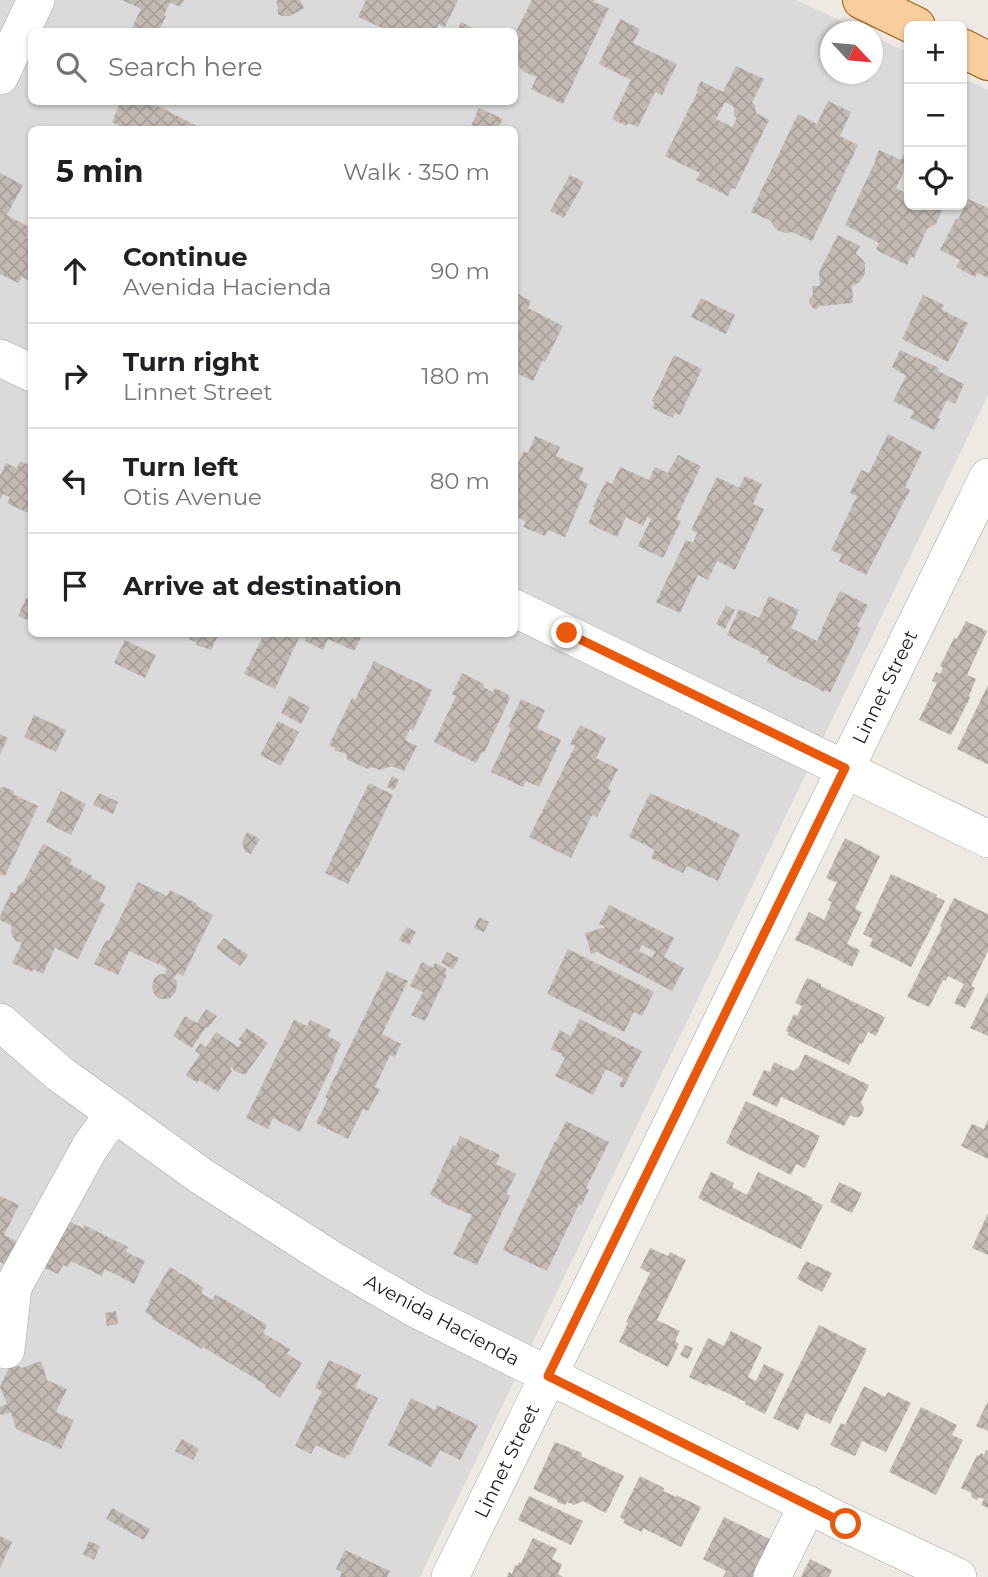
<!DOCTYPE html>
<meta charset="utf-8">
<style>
:root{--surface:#fff;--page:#f2f2f2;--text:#202124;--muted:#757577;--line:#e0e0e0}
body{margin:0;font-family:Montserrat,sans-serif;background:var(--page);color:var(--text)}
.controls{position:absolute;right:21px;top:21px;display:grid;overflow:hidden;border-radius:10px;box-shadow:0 2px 5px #0004}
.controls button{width:63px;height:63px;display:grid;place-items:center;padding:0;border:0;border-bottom:2px solid var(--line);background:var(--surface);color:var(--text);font:35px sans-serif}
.compass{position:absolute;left:820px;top:21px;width:63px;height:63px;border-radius:50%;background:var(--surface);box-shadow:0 2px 5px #0004;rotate:116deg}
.stop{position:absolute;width:21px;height:21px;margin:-16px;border:5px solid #ea580c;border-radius:50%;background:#fff}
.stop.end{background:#ea580c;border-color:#fff;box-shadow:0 2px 7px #0008}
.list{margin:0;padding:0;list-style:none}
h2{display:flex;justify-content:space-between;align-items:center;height:91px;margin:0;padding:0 28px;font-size:30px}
h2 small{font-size:23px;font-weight:400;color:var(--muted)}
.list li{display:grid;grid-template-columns:46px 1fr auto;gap:21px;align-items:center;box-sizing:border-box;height:105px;padding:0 28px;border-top:2px solid var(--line)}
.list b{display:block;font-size:26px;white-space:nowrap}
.list p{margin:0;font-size:23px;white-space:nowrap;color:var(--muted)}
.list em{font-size:23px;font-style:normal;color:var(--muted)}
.icon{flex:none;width:38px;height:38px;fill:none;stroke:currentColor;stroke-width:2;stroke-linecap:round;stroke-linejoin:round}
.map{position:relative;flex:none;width:988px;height:1577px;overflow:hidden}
.search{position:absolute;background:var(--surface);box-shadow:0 2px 5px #0004;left:28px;top:28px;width:490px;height:77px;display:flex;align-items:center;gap:18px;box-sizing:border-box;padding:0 24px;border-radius:10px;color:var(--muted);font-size:26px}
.panel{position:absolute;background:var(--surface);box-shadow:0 2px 5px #0004;left:28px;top:126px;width:490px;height:511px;border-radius:10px}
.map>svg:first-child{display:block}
.residential{fill:#dbdada;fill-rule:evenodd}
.building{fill:url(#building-cross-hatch);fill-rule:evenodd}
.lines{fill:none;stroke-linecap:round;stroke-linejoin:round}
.minor-casing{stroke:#a4a4a4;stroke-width:38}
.major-casing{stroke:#925c04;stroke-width:40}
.minor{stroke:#fff;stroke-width:37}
.major{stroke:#f9cd9d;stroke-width:38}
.route{stroke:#ea580c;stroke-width:9}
.labels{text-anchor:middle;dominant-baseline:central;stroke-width:7;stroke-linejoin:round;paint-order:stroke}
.street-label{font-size:19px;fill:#1d1d1d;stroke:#fff}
</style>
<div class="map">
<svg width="988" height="1577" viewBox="0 0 988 1577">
<defs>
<pattern id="building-cross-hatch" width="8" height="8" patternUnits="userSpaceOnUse" patternTransform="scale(1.75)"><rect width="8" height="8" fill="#c2b9b3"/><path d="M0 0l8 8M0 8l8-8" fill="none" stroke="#a69f9a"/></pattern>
</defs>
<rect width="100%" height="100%" fill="#eeeae3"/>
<path class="residential" d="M0,0H796L863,31L830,32V74H872L873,36L909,53V205H962V78L988,90V395L420,1577H0ZM32,32H514V102H32ZM32,130H514V634H32Z"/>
<g class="building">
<polygon points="122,0 184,0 180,7 170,2 164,15 166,16 158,32 130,32 141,9"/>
<polygon points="277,0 300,0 304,8 290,16 282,16 278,14"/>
<polygon points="366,0 458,0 445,27 438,24 437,27 445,32 391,32 358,17"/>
<polygon points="532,0 595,0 594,2 609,8 563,104 531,89 537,77 524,72 514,61 514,35"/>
<polygon points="620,19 640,29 633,43 677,64 662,95 655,92 638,127 628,123 627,126 612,119 631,80 599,64"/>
<polygon points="461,22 481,32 456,32"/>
<path d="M736,66L764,79L752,102L755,105L756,113L769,120L735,189L732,188L728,196L696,180L700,173L665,156L698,91H696L701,81L723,92ZM725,102L734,107V116L737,118L732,127L716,119Z"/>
<polygon points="828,101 851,112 840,136 858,145 812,241 792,232 785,233 779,231 774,227 771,221 751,212 798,114 817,124"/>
<polygon points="120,102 146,102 155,106 156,105 199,127 198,130 122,130 123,128 112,122"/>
<polygon points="479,108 503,119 497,130 469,130"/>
<polygon points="909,144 909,174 904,171 896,188 909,195 909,205 944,205 936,224 927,229 914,258 911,257 907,265 876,250 879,243 845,225 876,160 875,159 879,150 901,160"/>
<polygon points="0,173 23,185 7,215 31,228 26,238 32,240 32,282 22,277 18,283 0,274"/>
<polygon points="570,175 584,182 564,218 550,211"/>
<polygon points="968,199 988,208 988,278 977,273 975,277 956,267 960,260 940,250 956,219 958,220"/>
<polygon points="838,235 860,246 856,254 862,259 865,263 865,273 860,282 852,286 853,303 820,306 816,309 813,308 809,303 809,299 813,295 812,286 820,286 819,272"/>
<polygon points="514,292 531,301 528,308 563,326 545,362 543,360 533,381 514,372 514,361 519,352 514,349"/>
<polygon points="923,295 944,305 942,310 968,323 948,362 902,339"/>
<polygon points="701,298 735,315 726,334 691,317"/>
<polygon points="900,350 939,368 938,371 964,384 955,404 947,400 938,418 940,419 934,430 910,418 914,411 893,401 906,376 892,367"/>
<polygon points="674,355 702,369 680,415 675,413 673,418 652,408 655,402 652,401"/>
<polygon points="888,434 922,452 905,487 910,490 866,575 839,561 842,555 831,550 857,496 850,493 861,470 869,473"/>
<polygon points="535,436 560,447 556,456 584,468 579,479 588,484 565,537 548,530 545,536 523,527 526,522 519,518 514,529 514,472 524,451 528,453"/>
<polygon points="678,455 701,466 676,519 681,521 663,558 638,546 651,519 647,517 643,526 626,517 617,537 588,523 595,508 593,507 606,481 612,484 620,467 649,480 655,467 668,473"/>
<polygon points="20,461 32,466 32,515 7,503 10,497 3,494 0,500 0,476 6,463 17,468"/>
<polygon points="745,476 762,484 753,504 764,509 735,570 717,561 708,580 698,575 680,613 656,602 686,540 693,543 697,533 691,530 717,477 739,488"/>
<polygon points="840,591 868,605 857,626 861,628 830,693 825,690 824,692 805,681 805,682 789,675 790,674 767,662 769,656 760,654 761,652 727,635 739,609 759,618 769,596 799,610 791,628 817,641 822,631 821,630"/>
<polygon points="26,598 32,601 32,622 18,616"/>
<polygon points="726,605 735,610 725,629 716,624"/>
<polygon points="966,621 987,631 967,675 976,679 969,696 970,698 951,735 919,720 937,683 932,681 936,672 940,674 943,668 940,666 954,638 957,639"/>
<polygon points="191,634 219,634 211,650 196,645 197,643 189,639"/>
<polygon points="264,634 363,634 354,651 328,639 323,650 305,641 306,639 300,636 275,689 244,674"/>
<polygon points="125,640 156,655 145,678 114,663"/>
<polygon points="374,661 432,690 413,731 410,729 405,740 417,746 404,771 392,766 380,770 373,767 368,769 348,760 345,753 335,751 335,748 329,745 352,698 355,700"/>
<polygon points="462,673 484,684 483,687 493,692 495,688 509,695 508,697 510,698 484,753 482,752 476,763 434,742 456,696 452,694"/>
<polygon points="988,685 988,763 987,764 957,749"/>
<polygon points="289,696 310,707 301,724 281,713"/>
<polygon points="521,699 545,710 537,728 561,740 539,787 526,781 523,787 491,772 511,729 508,727"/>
<polygon points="34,715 66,730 56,752 24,737"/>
<polygon points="278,721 299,732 281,766 260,755"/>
<polygon points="580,725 606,738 596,758 618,769 608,789 611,791 597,817 592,815 571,858 529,837 575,746 570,744"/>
<polygon points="0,734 8,738 0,754"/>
<polygon points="392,776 399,780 394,790 387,787"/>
<polygon points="369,783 393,795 358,868 356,868 348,884 325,873"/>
<polygon points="4,787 13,791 15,795 38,806 5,876 0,874 0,788"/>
<polygon points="61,791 86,804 71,835 46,822"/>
<polygon points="99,793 118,802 113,814 93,805"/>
<polygon points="650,793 687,810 688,809 740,834 718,881 687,866 683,873 651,858 655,850 629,837"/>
<polygon points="247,832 260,839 251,854 245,852 242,842"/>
<polygon points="845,838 880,856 855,909 862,912 847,944 860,950 852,967 829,955 795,940 809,912 824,920 832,902 828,900 837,883 826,878"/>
<polygon points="43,844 72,859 70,864 92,876 91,878 106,886 99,901 105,904 78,959 55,948 43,974 33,969 32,972 12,963 22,943 16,941 13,937 11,932 12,926 0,920 0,916 11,892 15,894 18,886 24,881"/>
<polygon points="891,874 937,895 936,897 945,901 911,967 869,946 873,939 863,934"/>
<polygon points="138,882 167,896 170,890 196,903 197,906 213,915 183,976 177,973 174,978 177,981 176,992 169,999 160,999 156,996 153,992 152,986 154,979 160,974 165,974 167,968 129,951 118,975 94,964 106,940 109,941"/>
<polygon points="954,898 988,914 988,951 971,986 975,988 965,1008 954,1003 964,984 948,976 946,981 943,980 929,1007 907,997 942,927 940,926"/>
<path d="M609,905L674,938L664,957L684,968L672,991L597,952L591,954L585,933L606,927L599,924ZM642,945L655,952L652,958L639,951Z"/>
<polygon points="479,917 489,922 484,932 474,928"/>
<polygon points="407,927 416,932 409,945 399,940"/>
<polygon points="224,938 248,955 240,966 216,948"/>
<polygon points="568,949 654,992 642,1016 634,1012 624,1032 547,994"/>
<polygon points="447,952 459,958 453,969 441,963"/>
<polygon points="422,962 433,968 435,963 447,969 445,974 447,975 425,1021 411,1015 423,992 410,986"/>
<polygon points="387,971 408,981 382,1034 401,1044 395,1057 390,1055 375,1087 380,1089 368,1111 363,1109 348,1139 316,1123 328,1099 325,1097"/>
<polygon points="807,978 821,984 821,986 885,1017 876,1036 868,1032 862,1044 860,1043 849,1065 787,1035 789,1032 786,1031 794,1014 797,1016 802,1006 795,1003"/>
<polygon points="988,992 988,1036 970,1028"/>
<polygon points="206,1009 217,1016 208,1028 206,1027 192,1048 173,1036 185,1016 197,1023"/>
<polygon points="580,1019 642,1051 623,1088 619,1086 623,1078 606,1069 593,1095 555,1076 565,1058 561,1056 562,1054 551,1049 560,1030 571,1036"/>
<polygon points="294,1020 307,1026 310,1020 331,1030 328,1036 341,1043 333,1062 334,1062 300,1132 273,1118 268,1129 246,1118"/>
<polygon points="247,1028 268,1043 245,1075 234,1071 232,1066 230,1069 232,1071 218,1092 199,1080 197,1083 186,1075 200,1054 195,1051 200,1043 206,1047 216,1032 238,1047 242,1042 238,1040"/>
<polygon points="805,1054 869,1085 861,1102 864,1108 862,1114 859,1117 854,1117 850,1115 844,1126 781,1097 777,1107 752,1095 764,1070 770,1072 774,1062 793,1071 799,1067"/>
<polygon points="746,1101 820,1136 805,1168 796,1164 791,1175 726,1143"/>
<polygon points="988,1119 988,1159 961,1146 972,1124 984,1129"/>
<polygon points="566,1121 609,1142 586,1188 589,1190 581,1206 579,1204 547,1271 503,1250 555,1141 556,1142"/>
<polygon points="460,1136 500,1155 496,1164 516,1174 506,1194 510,1196 477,1265 453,1254 472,1215 441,1202 441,1200 430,1195 453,1145 456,1146"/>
<polygon points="711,1172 734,1183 732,1187 747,1195 758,1172 813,1198 812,1200 823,1205 801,1249 698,1198"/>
<polygon points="839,1182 862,1193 852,1213 830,1202"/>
<polygon points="0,1196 19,1205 4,1235 22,1244 11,1267 0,1262"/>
<polygon points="988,1213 988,1255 972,1248"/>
<polygon points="70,1222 83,1228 84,1225 128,1247 126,1252 145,1261 134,1284 105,1269 102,1276 71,1261 68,1267 63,1265 58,1274 32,1262"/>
<polygon points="650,1248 668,1256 670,1252 686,1260 657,1320 680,1331 675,1341 679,1344 668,1367 619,1342 628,1323 626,1322 650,1273 640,1268"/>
<polygon points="806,1261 832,1273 822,1292 797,1279"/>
<polygon points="170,1267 204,1288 201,1293 213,1300 215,1295 224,1299 267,1325 263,1333 290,1349 287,1354 302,1363 280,1398 270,1391 270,1390 265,1387 266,1385 203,1347 202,1349 152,1319 153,1317 145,1312 150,1304 148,1303"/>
<polygon points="116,1311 118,1324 107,1326 105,1313"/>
<polygon points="819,1325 867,1349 830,1424 806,1413 798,1430 773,1418"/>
<polygon points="731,1331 762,1347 748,1377 756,1381 764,1364 784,1374 765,1414 745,1404 746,1402 708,1384 707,1386 689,1377 708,1338 724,1346"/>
<polygon points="685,1345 693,1348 688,1359 680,1355"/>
<polygon points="329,1360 361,1375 355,1387 378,1398 350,1455 348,1454 345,1459 316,1445 311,1454 295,1446 322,1391 315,1388"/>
<polygon points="41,1361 47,1380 67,1389 56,1412 74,1420 61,1449 16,1429 11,1412 2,1415 0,1414 0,1407 7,1404 0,1387 11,1363 22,1368"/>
<polygon points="864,1386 885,1397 888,1392 911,1403 886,1452 862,1441 855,1456 830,1445 841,1423 845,1425"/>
<polygon points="411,1398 435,1410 437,1405 478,1425 460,1460 440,1450 431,1467 388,1445"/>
<polygon points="988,1401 988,1431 976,1426"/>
<polygon points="921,1407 957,1425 952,1435 963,1440 936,1495 889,1472"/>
<polygon points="182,1439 199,1449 193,1460 175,1451"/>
<polygon points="555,1442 582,1453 581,1456 624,1476 606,1513 583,1501 574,1505 567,1502 565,1505 557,1502 558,1500 533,1489"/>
<polygon points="986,1450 988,1451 988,1508 981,1505 984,1499 979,1497 977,1500 971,1497 972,1493 961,1488 977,1455 979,1456 981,1453 984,1455"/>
<polygon points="640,1476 664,1488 663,1491 676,1497 676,1495 701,1507 681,1547 643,1528 642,1532 623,1523 625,1520 620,1517"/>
<polygon points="529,1496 583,1521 571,1545 518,1520"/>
<polygon points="112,1508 150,1529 144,1540 106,1519"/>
<polygon points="724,1517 778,1543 762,1577 723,1577 726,1571 703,1559"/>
<polygon points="0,1536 12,1542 0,1568"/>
<polygon points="533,1538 557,1549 552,1559 562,1564 558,1574 563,1577 507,1577 509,1572 512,1574 515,1565 517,1566 519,1562 521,1563"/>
<polygon points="89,1541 100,1546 94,1560 83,1554"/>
<polygon points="345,1550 390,1571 387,1577 340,1577 342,1572 336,1569"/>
<polygon points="810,1559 832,1570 829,1577 801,1577"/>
</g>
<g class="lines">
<defs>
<g id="minor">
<polyline points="0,76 36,0"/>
<polyline points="0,358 32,373"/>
<polyline points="514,608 988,839"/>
<polyline points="0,1022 60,1074 201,1176 334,1261 416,1309 846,1524 958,1577"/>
<polyline points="6,1350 13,1287 90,1147 114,1113"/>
<polyline points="450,1577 988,477"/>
<polyline points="772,1577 808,1504"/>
</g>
<g id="major">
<polyline points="862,0 916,26"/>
<polyline points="962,48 988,61"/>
</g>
</defs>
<use href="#minor" class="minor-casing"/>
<use href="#major" class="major-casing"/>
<use href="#minor" class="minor"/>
<use href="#major" class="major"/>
</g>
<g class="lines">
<polyline class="route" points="567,633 845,768 548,1376 846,1524"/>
</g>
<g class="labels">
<g class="street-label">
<text transform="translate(885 687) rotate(-64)">Linnet Street</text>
<text transform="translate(442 1320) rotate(28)">Avenida Hacienda</text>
<text transform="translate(507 1461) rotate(-64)">Linnet Street</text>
</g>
</g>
</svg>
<div class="controls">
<button>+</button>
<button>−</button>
<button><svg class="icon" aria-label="locate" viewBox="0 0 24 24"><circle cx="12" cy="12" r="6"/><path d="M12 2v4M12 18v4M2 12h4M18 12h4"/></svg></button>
</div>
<svg class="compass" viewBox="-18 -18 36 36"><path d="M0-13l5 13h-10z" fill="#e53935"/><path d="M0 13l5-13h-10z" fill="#757577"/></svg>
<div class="stop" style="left:846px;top:1524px"></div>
<div class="stop end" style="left:567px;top:633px"></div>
<div class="search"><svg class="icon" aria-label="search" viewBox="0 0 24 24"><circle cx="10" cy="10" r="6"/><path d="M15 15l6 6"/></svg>Search here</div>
<section class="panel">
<h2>5 min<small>Walk · 350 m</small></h2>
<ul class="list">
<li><svg class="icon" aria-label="ahead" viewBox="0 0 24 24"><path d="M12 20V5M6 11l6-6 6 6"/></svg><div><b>Continue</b><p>Avenida Hacienda</p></div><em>90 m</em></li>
<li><svg class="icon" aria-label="right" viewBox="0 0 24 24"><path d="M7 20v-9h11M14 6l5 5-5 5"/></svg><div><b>Turn right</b><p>Linnet Street</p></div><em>180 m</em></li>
<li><svg class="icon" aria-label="left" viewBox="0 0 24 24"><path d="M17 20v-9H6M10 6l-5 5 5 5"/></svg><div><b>Turn left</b><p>Otis Avenue</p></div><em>80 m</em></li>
<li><svg class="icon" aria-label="arrive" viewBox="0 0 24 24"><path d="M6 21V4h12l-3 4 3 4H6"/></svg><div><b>Arrive at destination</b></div></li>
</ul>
</section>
</div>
